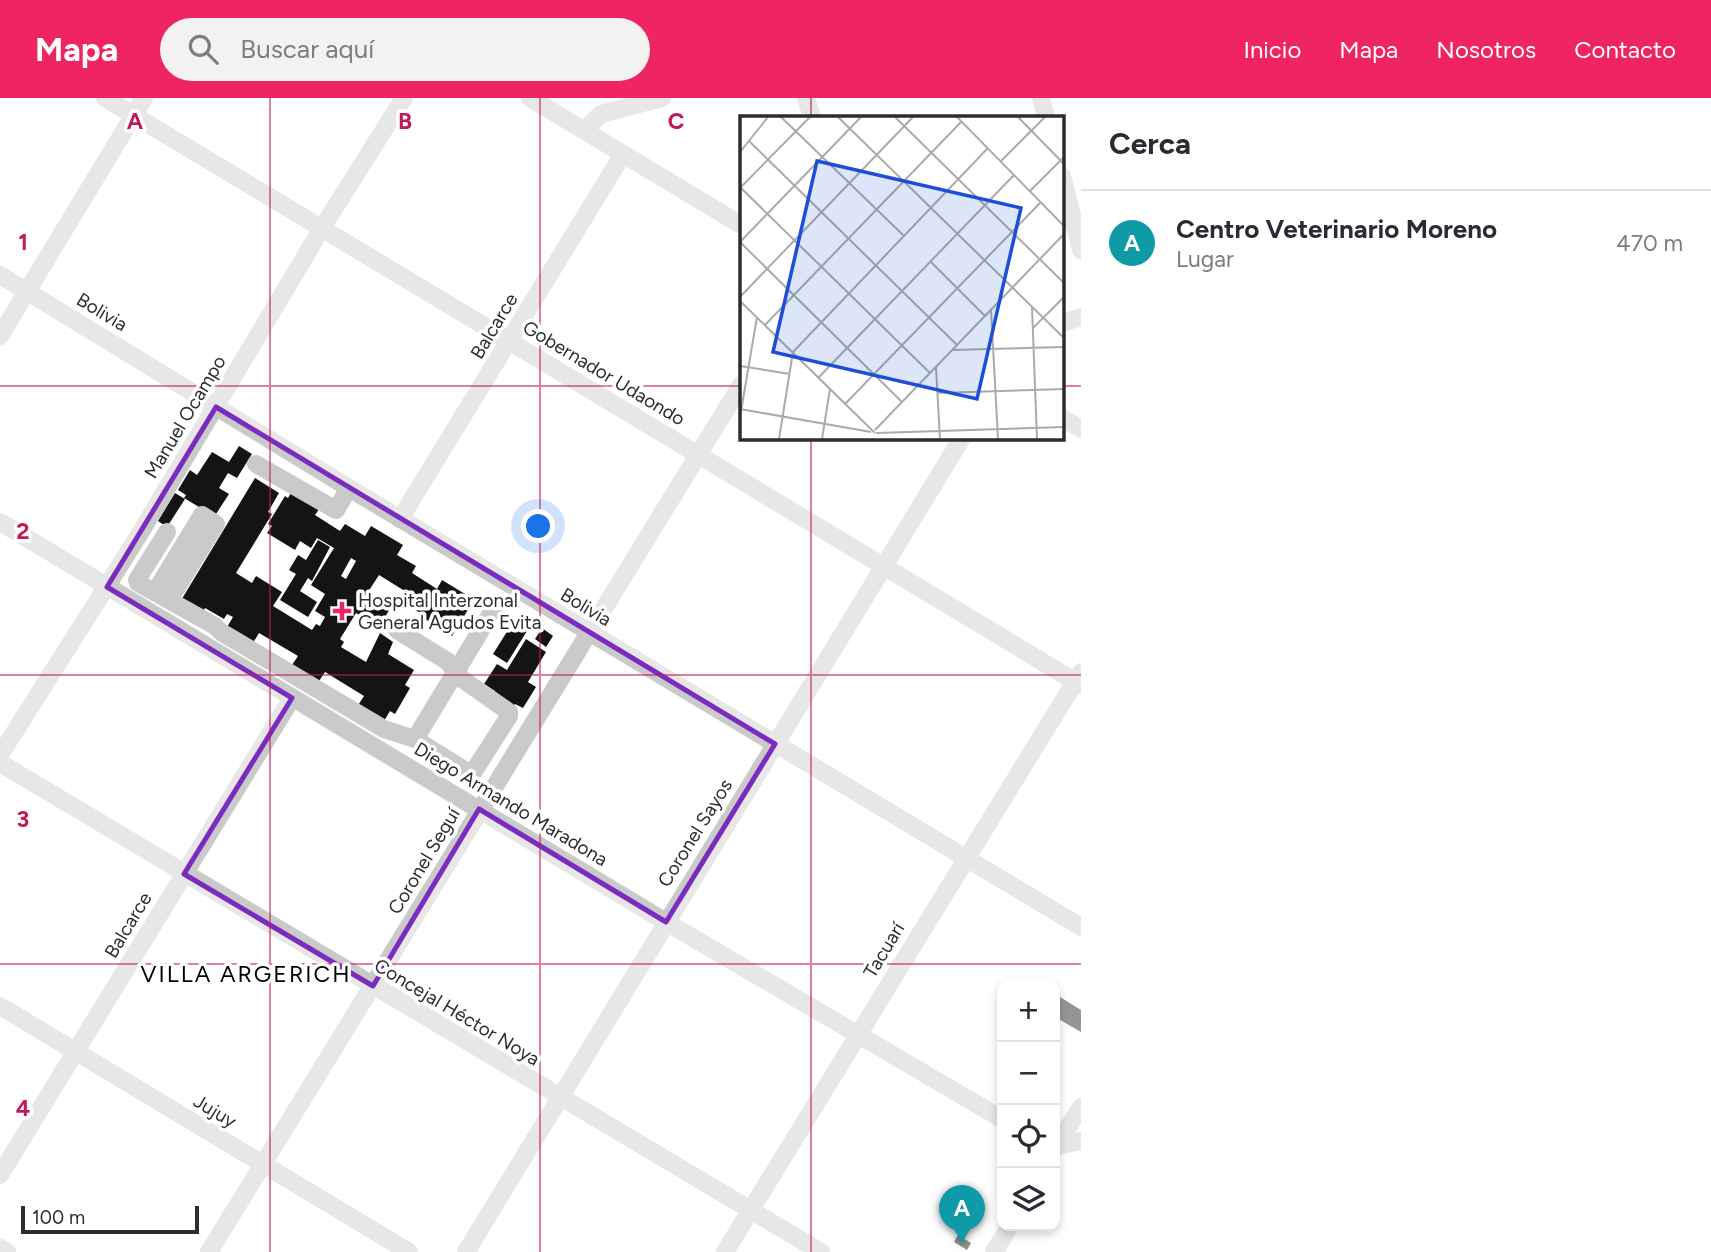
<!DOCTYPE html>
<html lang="es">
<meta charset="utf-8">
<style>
:root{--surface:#fff;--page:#f2f2f3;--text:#2b2b33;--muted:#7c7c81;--line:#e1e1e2;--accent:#ef2463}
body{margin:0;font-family:Figtree,sans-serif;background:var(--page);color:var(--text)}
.controls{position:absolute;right:21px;bottom:21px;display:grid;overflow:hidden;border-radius:14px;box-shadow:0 4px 10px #0003}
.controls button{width:63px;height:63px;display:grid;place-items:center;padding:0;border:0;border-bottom:2px solid var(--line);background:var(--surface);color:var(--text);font:35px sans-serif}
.scale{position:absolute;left:21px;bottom:18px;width:178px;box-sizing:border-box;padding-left:7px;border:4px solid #2d2d2d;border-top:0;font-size:19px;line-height:24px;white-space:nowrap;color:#2d2d2d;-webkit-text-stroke:5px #fff;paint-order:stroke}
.you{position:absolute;left:539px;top:429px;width:24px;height:24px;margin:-18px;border:5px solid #fff;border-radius:50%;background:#1a73e8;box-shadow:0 0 0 10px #1a73e833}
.badge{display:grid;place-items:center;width:46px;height:46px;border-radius:50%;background:var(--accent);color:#fff;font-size:23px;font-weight:700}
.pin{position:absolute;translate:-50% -58px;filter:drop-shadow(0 2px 4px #0008)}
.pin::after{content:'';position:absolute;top:37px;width:24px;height:21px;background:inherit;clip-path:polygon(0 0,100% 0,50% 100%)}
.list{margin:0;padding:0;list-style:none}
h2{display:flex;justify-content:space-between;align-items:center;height:91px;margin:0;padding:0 28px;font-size:30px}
h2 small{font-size:23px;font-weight:400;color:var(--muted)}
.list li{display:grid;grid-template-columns:46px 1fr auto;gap:21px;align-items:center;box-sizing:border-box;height:105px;padding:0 28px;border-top:2px solid var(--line)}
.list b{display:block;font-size:26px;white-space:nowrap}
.list p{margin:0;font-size:23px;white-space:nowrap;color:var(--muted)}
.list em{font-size:23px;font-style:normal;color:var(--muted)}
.icon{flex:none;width:38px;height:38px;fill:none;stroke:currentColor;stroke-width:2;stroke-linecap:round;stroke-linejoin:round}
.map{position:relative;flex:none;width:1081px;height:1154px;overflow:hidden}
header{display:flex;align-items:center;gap:42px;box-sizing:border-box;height:98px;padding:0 35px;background:var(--accent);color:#fff}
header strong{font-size:33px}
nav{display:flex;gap:38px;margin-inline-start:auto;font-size:24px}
.search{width:490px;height:63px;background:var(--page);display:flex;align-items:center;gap:18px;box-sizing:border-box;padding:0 24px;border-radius:38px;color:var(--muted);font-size:26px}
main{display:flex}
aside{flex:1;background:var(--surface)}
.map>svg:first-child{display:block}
.building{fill:#141414;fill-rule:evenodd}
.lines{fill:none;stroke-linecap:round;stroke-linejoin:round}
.minor{stroke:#cacaca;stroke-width:18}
.marked{fill:none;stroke:#7b2cbf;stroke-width:5;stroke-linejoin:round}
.grid{fill:none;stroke:#c2185b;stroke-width:2;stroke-opacity:0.55}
.poi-dot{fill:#ef2463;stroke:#fff;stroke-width:2.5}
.labels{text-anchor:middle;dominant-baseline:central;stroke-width:7;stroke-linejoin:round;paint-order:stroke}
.street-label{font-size:19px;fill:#2d2d2d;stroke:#fff}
.poi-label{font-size:19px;fill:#2d2d2d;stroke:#fff;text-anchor:start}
.quarter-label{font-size:23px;letter-spacing:2px;fill:#000;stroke:#fff}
.inset-road{fill:none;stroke:#ababab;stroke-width:2}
.view{fill:#1d4ed8;fill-opacity:0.15;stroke:#1d4ed8;stroke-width:3.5}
.inset-edge{fill:none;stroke:#2d2d2d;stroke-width:3.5}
.grid-label{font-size:23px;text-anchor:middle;font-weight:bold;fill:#c2185b;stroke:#fff;stroke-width:7;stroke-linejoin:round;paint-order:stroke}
</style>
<header>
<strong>Mapa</strong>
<div class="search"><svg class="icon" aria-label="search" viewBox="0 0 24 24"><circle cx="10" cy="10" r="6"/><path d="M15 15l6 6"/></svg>Buscar aquí</div>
<nav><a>Inicio</a><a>Mapa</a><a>Nosotros</a><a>Contacto</a></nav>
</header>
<main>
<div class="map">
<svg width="1081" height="1154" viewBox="0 0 1081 1154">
<rect width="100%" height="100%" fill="#fff"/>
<g class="building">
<polygon points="239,348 252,356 237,380 228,375 219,390 229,396 216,416 204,412 184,400 186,397 178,392 190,372 197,377 212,354 229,364"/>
<path d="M255,380L279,395L268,414L272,416L236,475L252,485L256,478L282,494L273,508L312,532L316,526L320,528L325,519L315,513L325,496L311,487L334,450L317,440L311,450L300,443L295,452L267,435L272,428L268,426L285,398L288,400L292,393L320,410L315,417L340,433L345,426L365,438L371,428L403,447L397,457L416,468L412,475L437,491L442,482L470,499L465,507L469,510L452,538L422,519L423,517L411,509L416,500L379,477L368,494L391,509L379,529L356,515L340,541L344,544L341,549L366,564L380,535L393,544L388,556L414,572L405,587L410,590L395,616L390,613L381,628L355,612L364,598L325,574L319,583L292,567L298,558L259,535L250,550L224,534L233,519L227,516L224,521L205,510L201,517L180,504ZM351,460L356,463L346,481L341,478Z"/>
<polygon points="175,395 185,401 167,429 158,423"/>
<polygon points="318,442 330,449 312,483 308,480 300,493 317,504 308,519 280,502 296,476 289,472 298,457 306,462"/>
<polygon points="513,524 527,533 507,565 493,556"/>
<polygon points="542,530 553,538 546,549 535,541"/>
<polygon points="526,541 546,554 528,584 536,589 523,610 515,606 513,609 493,596 495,593 484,586 497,566 507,572"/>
<polygon points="1055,896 1081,912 1081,934 1055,919"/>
<polygon points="958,1137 971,1145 967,1152 954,1144"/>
</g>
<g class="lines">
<g class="minor">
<polyline points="105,0 1081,587"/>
<polyline points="530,0 741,127"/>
<polyline points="806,0 812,19"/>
<polyline points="1041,0 1046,19"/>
<polyline points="584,32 601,16 662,0"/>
<polyline points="1062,78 1081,152"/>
<polyline points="0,177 349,390 1081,829"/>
<polyline points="1062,225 1081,219"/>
<polyline points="0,238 144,0"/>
<polyline points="1062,320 1081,331"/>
<polyline points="256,366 336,412 349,390"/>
<polyline points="400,421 623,56"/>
<polyline points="0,424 666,824 1002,1021"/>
<polyline points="167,434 137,482 138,485 215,528 221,534 384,631 415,641 466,673 474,673 509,618 509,614 462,581 447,563 397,532"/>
<polyline points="155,494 202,417 216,426 169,502"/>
<polyline points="415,641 495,509"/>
<polyline points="0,657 139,437 322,130 404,0"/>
<polyline points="0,665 821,1154"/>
<polyline points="0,908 409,1154"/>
<polyline points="1056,1048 1081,1043"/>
<polyline points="1055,1050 1081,1009"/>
<polyline points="0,1077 292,600"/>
<polyline points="0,1150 7,1154"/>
<polyline points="209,1154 741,287"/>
<polyline points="466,1154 962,340"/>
<polyline points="725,1154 1081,574"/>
<polyline points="994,1154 1010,1128"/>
</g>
</g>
<path d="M0 0H1081V1154H0ZM216,309L775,646L666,824L479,711L373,888L184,776L292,600L107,489Z" fill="#fff" fill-opacity=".55" fill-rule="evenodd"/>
<path class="marked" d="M216,309L775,646L666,824L479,711L373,888L184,776L292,600L107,489Z"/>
<path class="grid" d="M270,0V1154M540,0V1154M811,0V19M0,288H741M1062,288H1081M811,340V1154M0,577H1081M0,866H1081"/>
<path class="poi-dot" d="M338.5 502.5h7v7h7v7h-7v7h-7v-7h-7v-7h7z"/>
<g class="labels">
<g class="street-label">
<text transform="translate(102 214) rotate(31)">Bolivia</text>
<text transform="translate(494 228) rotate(-59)">Balcarce</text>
<text transform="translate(604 275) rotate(31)">Gobernador Udaondo</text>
<text transform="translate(185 319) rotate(-59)">Manuel Ocampo</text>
<text transform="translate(586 509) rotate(31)">Bolivia</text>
<text transform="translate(511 706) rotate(31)">Diego Armando Maradona</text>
<text transform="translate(695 735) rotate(-58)">Coronel Sayos</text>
<text transform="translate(424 763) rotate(-59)">Coronel Seguí</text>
<text transform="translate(128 827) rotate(-59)">Balcarce</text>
<text transform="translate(884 852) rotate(-59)">Tacuarí</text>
<text transform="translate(457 914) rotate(31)">Concejal Héctor Noya</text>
<text transform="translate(215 1013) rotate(31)">Jujuy</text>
</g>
<g class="poi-label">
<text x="358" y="502">Hospital Interzonal<tspan x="358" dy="22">General Agudos Evita</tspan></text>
</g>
<g class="quarter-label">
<text x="246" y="876">VILLA ARGERICH</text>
</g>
</g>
<g transform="translate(740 18)">
<rect width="324" height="324" fill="#fff"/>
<path class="inset-road" d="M41,1L163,119M98,1L324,222M155,1L324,167M217,1L324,110M278,1L324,48M9,25L217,229M0,36L28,1M261,45L305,1M0,71L190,257M0,72L70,1M290,75L324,41M0,126L162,286M0,126L121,1M190,145L245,200M0,181L173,1M0,185L135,317M292,191L297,323M251,194L258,323M25,209L222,5M293,212L324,181M212,234L324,231M53,236L248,32M0,250L50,258M196,251L200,323M79,261L274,59M198,277L324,273M105,288L301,86M0,293L131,316M0,301L17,201M135,314L324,118M136,317L324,311M39,323L53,236M82,323L90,273"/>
<path class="view" d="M77,45L281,92L237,283L33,236Z"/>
<rect width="324" height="324" class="inset-edge"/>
</g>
<g class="grid-label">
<text x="135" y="31">A</text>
<text x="405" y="31">B</text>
<text x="676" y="31">C</text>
<text x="23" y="152">1</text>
<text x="23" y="441">2</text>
<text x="23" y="729">3</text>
<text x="23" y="1018">4</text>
</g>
</svg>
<div class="controls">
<button>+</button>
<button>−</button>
<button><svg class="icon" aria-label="locate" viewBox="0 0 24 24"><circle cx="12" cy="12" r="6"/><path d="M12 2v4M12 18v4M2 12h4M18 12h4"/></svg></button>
<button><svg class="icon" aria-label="layers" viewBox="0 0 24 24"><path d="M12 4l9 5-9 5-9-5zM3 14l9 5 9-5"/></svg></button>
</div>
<div class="scale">100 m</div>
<div class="you"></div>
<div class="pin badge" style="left:962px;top:1145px;background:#0f9aa8">A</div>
</div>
<aside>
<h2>Cerca<small></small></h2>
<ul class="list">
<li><span class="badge" style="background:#0f9aa8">A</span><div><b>Centro Veterinario Moreno</b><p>Lugar</p></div><em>470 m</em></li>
</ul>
</aside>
</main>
